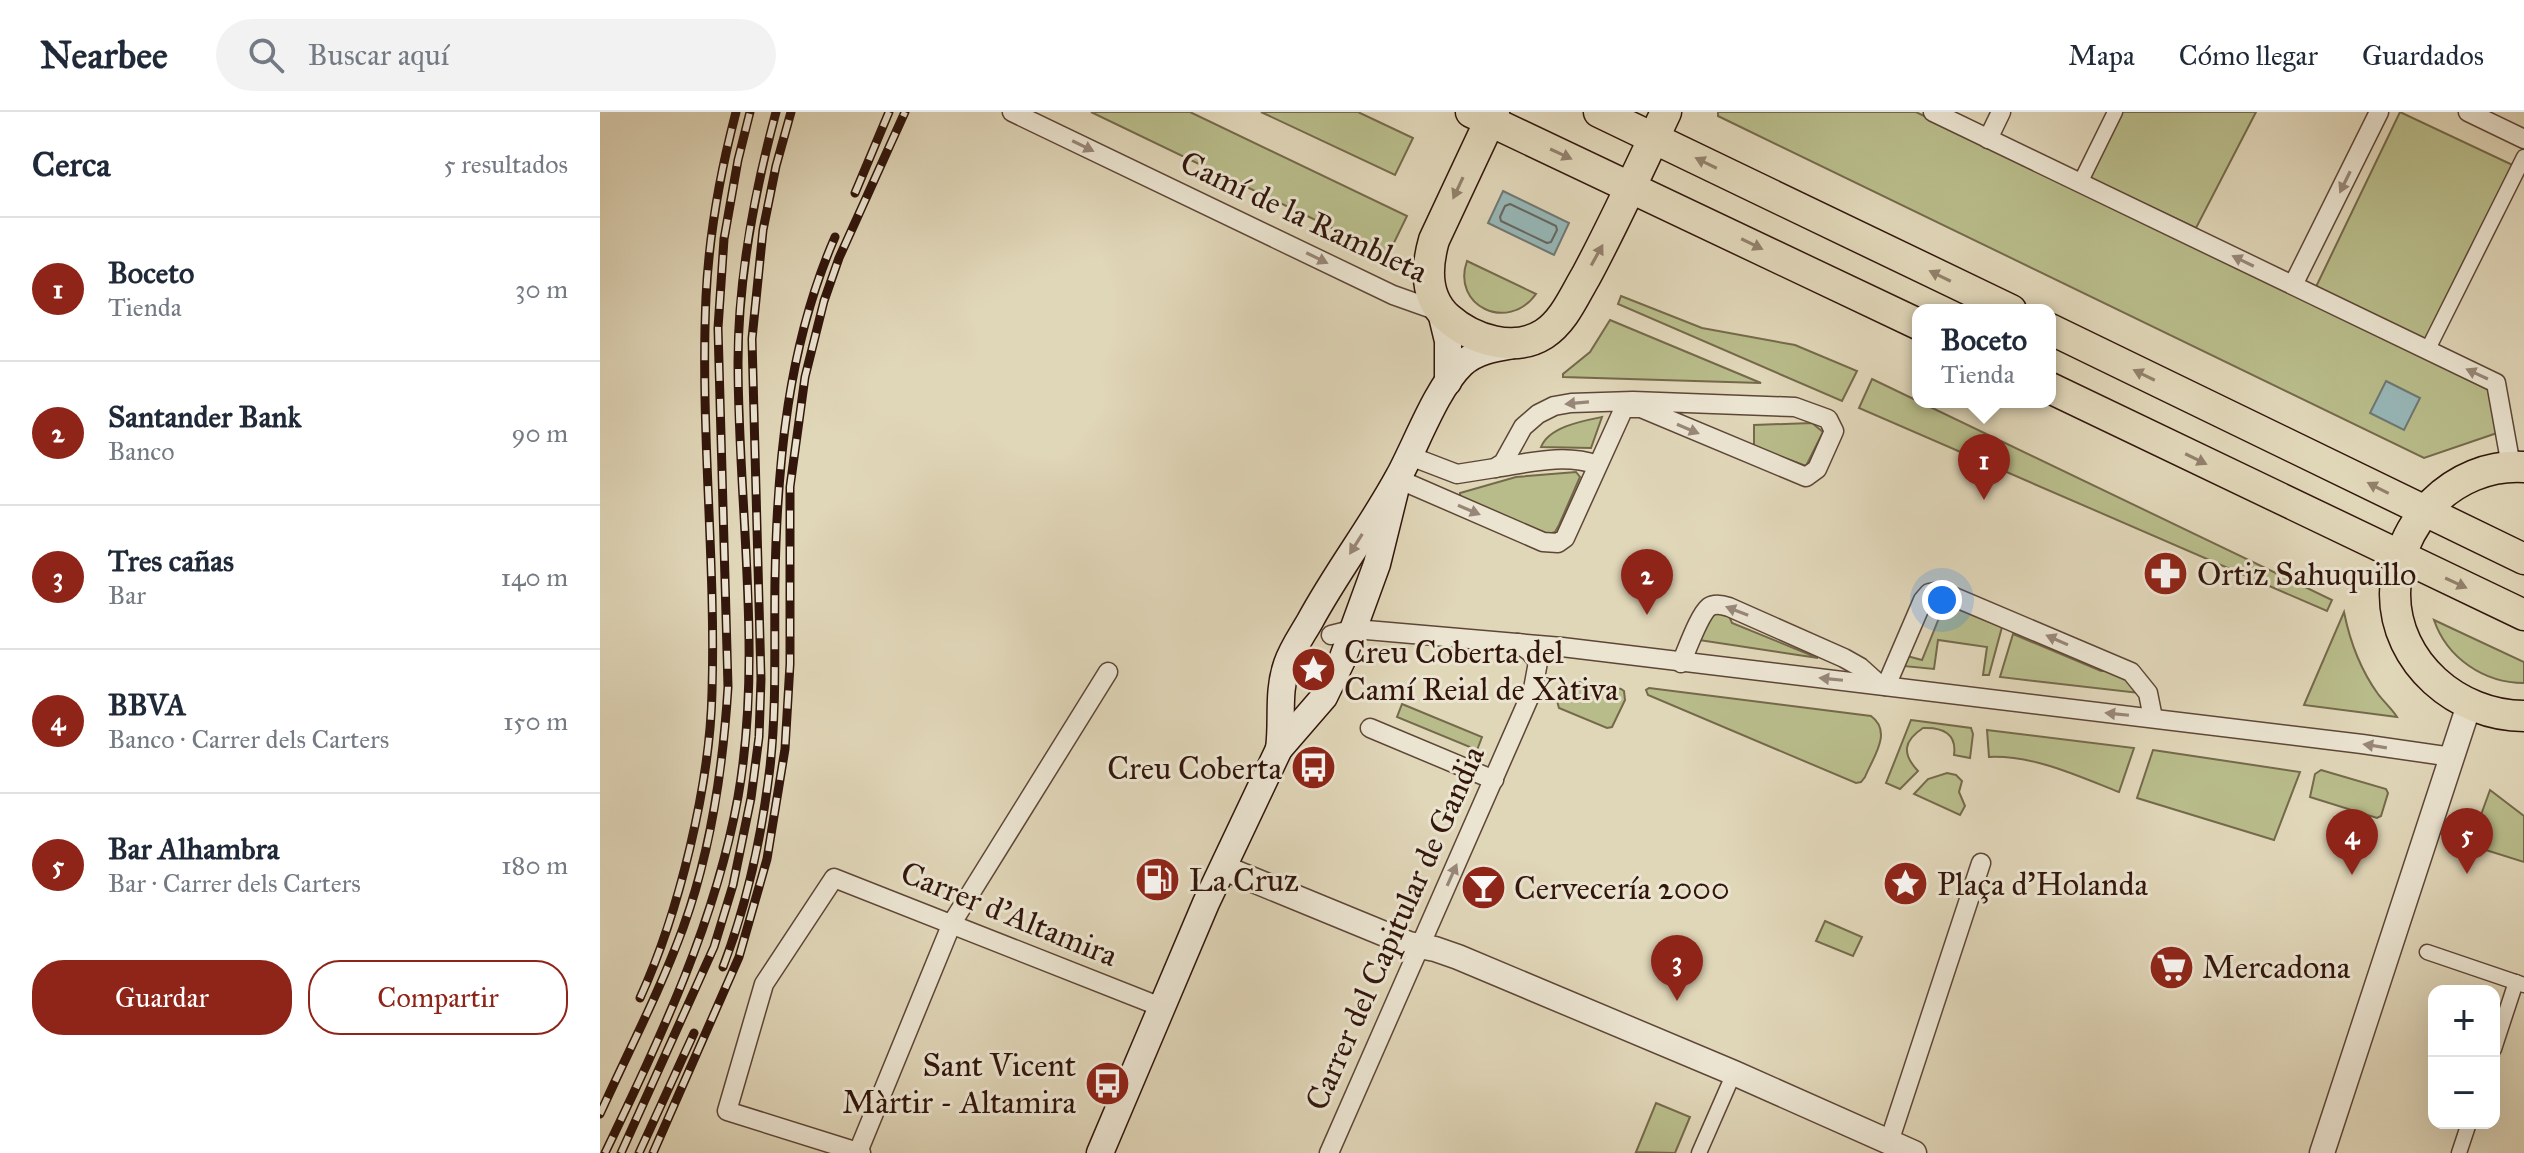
<!DOCTYPE html>
<html lang="es">
<meta charset="utf-8">
<style>
:root{--surface:#fff;--page:#f2f2f3;--text:#1f2937;--muted:#747a83;--line:#e0e1e3;--accent:#8f2418}
body{margin:0;font-family:"IM FELL Great Primer",serif;background:var(--page);color:var(--text)}
.controls{position:absolute;right:24px;bottom:24px;display:grid;overflow:hidden;border-radius:16px;box-shadow:0 8px 32px #0002}
.controls button{width:72px;height:72px;display:grid;place-items:center;padding:0;border:0;border-bottom:2px solid var(--line);background:var(--surface);color:var(--text);font:40px sans-serif}
.you{position:absolute;left:1342px;top:488px;width:28px;height:28px;margin:-20px;border:6px solid #fff;border-radius:50%;background:#1a73e8;box-shadow:0 0 0 12px #1a73e833}
.badge{display:grid;place-items:center;width:52px;height:52px;border-radius:50%;background:var(--accent);color:#fff;font-size:26px;font-weight:700}
.pin{position:absolute;translate:-50% -66px;filter:drop-shadow(0 2px 4px #0008)}
.pin::after{content:'';position:absolute;top:42px;width:28px;height:24px;background:inherit;clip-path:polygon(0 0,100% 0,50% 100%)}
.popup{position:absolute;left:1312px;top:192px;width:144px;height:104px;box-sizing:border-box;display:grid;place-content:center;border-radius:16px;background:var(--surface);filter:drop-shadow(0 2px 6px #0005);font-size:26px;white-space:nowrap;color:var(--muted)}
.popup b{font-size:30px;color:var(--text)}
.popup::after{content:'';position:absolute;left:50%;top:100%;margin-left:-16px;border:16px solid transparent;border-top-color:var(--surface)}
.list{margin:0;padding:0;list-style:none}
h2{display:flex;justify-content:space-between;align-items:center;height:104px;margin:0;padding:0 32px;font-size:34px}
h2 small{font-size:26px;font-weight:400;color:var(--muted)}
.list li{display:grid;grid-template-columns:52px 1fr auto;gap:24px;align-items:center;box-sizing:border-box;height:144px;padding:0 32px;border-top:2px solid var(--line)}
.list b{display:block;font-size:30px;white-space:nowrap}
.list p{margin:0;font-size:26px;white-space:nowrap;color:var(--muted)}
.list em{font-size:26px;font-style:normal;color:var(--muted)}
.actions{display:flex;gap:16px;padding:24px 32px}
.actions a{flex:1;padding:18px 0;border:2px solid var(--accent);border-radius:32px;text-align:center;font-size:28px;color:var(--accent)}
.actions .main{background:var(--accent);color:#fff}
.icon{flex:none;width:44px;height:44px;fill:none;stroke:currentColor;stroke-width:2;stroke-linecap:round;stroke-linejoin:round}
.map{position:relative;flex:none;width:1924px;height:1041px;overflow:hidden}
header{display:flex;align-items:center;gap:48px;box-sizing:border-box;height:112px;padding:0 40px;background:var(--surface);border-bottom:2px solid var(--line)}
header strong{font-size:38px}
nav{display:flex;gap:44px;margin-inline-start:auto;font-size:28px}
.search{width:560px;height:72px;background:var(--page);display:flex;align-items:center;gap:20px;box-sizing:border-box;padding:0 28px;border-radius:44px;color:var(--muted);font-size:30px}
main{display:flex}
aside{flex:1;background:var(--surface)}
.map>svg:first-child{display:block}
.green{fill:#b8bc8a;stroke:#75694b;stroke-width:2}
.water{fill:#97b7b7;stroke:#6f7773;stroke-width:2}
.lines{fill:none;stroke-linecap:round;stroke-linejoin:round}
.shore{stroke:#646662;stroke-width:2}
.pedestrian-casing{stroke:#5e4637;stroke-width:17}
.minor-casing{stroke:#5e4637;stroke-width:21}
.tertiary-casing{stroke:#5e4637;stroke-width:27}
.secondary-casing{stroke:#32160c;stroke-width:29}
.primary-casing{stroke:#32160c;stroke-width:33}
.pedestrian{stroke:#ebe4d1;stroke-width:14}
.minor{stroke:#ebe4d1;stroke-width:18}
.tertiary{stroke:#ebe4d1;stroke-width:24}
.secondary{stroke:#ebe4d1;stroke-width:26}
.primary{stroke:#e0d6b8;stroke-width:30}
.rail-casing{stroke:#32160c;stroke-width:9}
.rail{stroke:#ebe4d1;stroke-width:6;stroke-dasharray:18;stroke-linecap:butt}
.oneway{fill:#988778}
.oneway2{fill:#92806b}
.labels{text-anchor:middle;dominant-baseline:central;stroke-width:6;stroke-linejoin:round;paint-order:stroke}
.street-label{font-size:32px;fill:#32160c;stroke:#ebe4d1}
.poi-label{font-size:32px;fill:#32160c;stroke:#ebe4d1;text-anchor:start}
</style>
<header>
<strong>Nearbee</strong>
<div class="search"><svg class="icon" aria-label="search" viewBox="0 0 24 24"><circle cx="10" cy="10" r="6"/><path d="M15 15l6 6"/></svg>Buscar aquí</div>
<nav><a>Mapa</a><a>Cómo llegar</a><a>Guardados</a></nav>
</header>
<main>
<aside>
<h2>Cerca<small>5 resultados</small></h2>
<ul class="list">
<li><span class="badge">1</span><div><b>Boceto</b><p>Tienda</p></div><em>30 m</em></li>
<li><span class="badge">2</span><div><b>Santander Bank</b><p>Banco</p></div><em>90 m</em></li>
<li><span class="badge">3</span><div><b>Tres cañas</b><p>Bar</p></div><em>140 m</em></li>
<li><span class="badge">4</span><div><b>BBVA</b><p>Banco · Carrer dels Carters</p></div><em>150 m</em></li>
<li><span class="badge">5</span><div><b>Bar Alhambra</b><p>Bar · Carrer dels Carters</p></div><em>180 m</em></li>
</ul>
<div class="actions"><a class="main">Guardar</a><a>Compartir</a></div>
</aside>
<div class="map">
<svg width="1924" height="1041" viewBox="0 0 1924 1041">
<rect width="100%" height="100%" fill="#e0d6b8"/>
<filter id="stains"><feTurbulence type="fractalNoise" baseFrequency=".0025" numOctaves="4"/><feColorMatrix values="0 0 0 0 .2 0 0 0 0 .09 0 0 0 0 .02 0 0 0 .5 -.17"/></filter>
<radialGradient id="worn" r=".72"><stop offset=".6" stop-color="#630" stop-opacity="0"/><stop offset="1" stop-color="#630" stop-opacity=".3"/></radialGradient>
<g class="green">
<polygon points="491,0 590,0 807,104 788,143"/>
<polygon points="661,0 758,0 813,26 795,63"/>
<polygon points="1118,0 1316,0 1898,282 1900,320 1824,346 1118,4"/>
<polygon points="1515,0 1656,0 1596,116 1484,63"/>
<polygon points="1800,0 1919,56 1829,236 1713,181"/>
<path d="M867,149L936,182C908,221 851,194 867,149Z"/>
<polygon points="1021,184 1102,216 1195,233 1257,259 1242,289 1018,192"/>
<polygon points="1010,208 1161,271 963,265 963,262 990,240"/>
<polygon points="1272,267 1732,488 1727,499 1259,296"/>
<path d="M1002,305L991,336L941,335C949,315 982,309 1002,305Z"/>
<polygon points="1212,311 1223,320 1206,354 1154,334 1154,313"/>
<polygon points="976,360 980,365 959,413 955,420 946,423 860,386 860,381 916,365"/>
<polygon points="1349,486 1350,494 1402,515 1389,563 1383,563 1387,535 1338,528 1334,557 1303,554 1307,544 1322,548 1341,501 1328,495 1332,488"/>
<polygon points="1119,500 1129,504 1132,511 1218,546 1099,528 1113,503"/>
<path d="M1744,500C1750,530 1760,557 1778,582C1784,590 1793,598 1797,605L1704,593Z"/>
<path d="M1834,508L1924,550V571C1884,571 1847,546 1834,508Z"/>
<path d="M1413,522L1501,559C1520,556 1527,569 1539,581L1400,565Z"/>
<polygon points="978,570 1021,577 1024,579 1025,588 1012,615 1007,616 959,596 957,589 964,577"/>
<path d="M1049,576L1271,604C1293,620 1273,645 1265,665L1261,670L1256,671L1048,583L1046,578Z"/>
<polygon points="802,592 882,625 877,638 797,605"/>
<path d="M1311,608L1371,616L1373,622L1370,646L1354,643C1357,622 1343,615 1323,616C1303,629 1302,642 1318,659L1300,677L1286,671Z"/>
<path d="M1387,618L1534,636L1519,680C1478,664 1434,643 1389,645Z"/>
<polygon points="1553,638 1700,660 1674,728 1537,686"/>
<polygon points="1721,658 1786,677 1788,681 1781,704 1777,706 1710,685 1715,662"/>
<polygon points="1347,661 1356,663 1362,669 1359,680 1365,694 1360,703 1314,682 1328,667"/>
<polygon points="1890,678 1924,704 1924,750 1870,733"/>
<polygon points="1225,809 1262,825 1253,844 1216,829"/>
<polygon points="1056,991 1090,1005 1075,1041 1036,1040"/>
</g>
<g class="water">
<polygon points="903,79 969,111 954,143 888,111"/>
<polygon points="1786,269 1820,286 1804,318 1770,301"/>
</g>
<g class="lines">
<polygon class="shore" points="910,92 956,114 957,118 951,130 947,131 901,109 900,105 905,94"/>
<defs>
<g id="pedestrian">
<polyline points="1480,71 1515,0"/>
<polyline points="1827,239 1924,45"/>
<polyline points="1827,840 1924,873"/>
<polyline points="1894,937 1916,870"/>
<polyline points="1099,1041 1134,961"/>
<polyline points="1859,1041 1869,1011"/>
</g>
<g id="minor">
<polyline points="412,0 793,183 841,200"/>
<polyline points="1333,0 1896,271 1911,354"/>
<polyline points="1868,0 1924,27"/>
<polyline points="1388,27 1401,0"/>
<polyline points="1693,173 1779,0"/>
<path d="M895,356C928,351 965,341 997,353"/>
<polyline points="798,367 943,430 958,431 965,426 1024,296 1041,296 1206,365 1217,357 1234,319 1228,307 1195,295 1033,289 971,291 954,294 938,302 923,315 903,351 895,356 857,362 810,344"/>
<polyline points="731,523 755,517 962,535 1762,632 1852,645"/>
<path d="M1081,551C1087,538 1099,503 1109,495C1115,491 1123,493 1129,495L1244,546L1260,555L1280,573"/>
<polyline points="1286,574 1323,488 1329,481 1340,479 1531,560 1548,581 1553,606"/>
<polyline points="770,616 894,668"/>
<polyline points="1289,1030 1381,751"/>
<polyline points="258,1040 352,811 508,560"/>
<polyline points="261,1041 127,999 164,872 234,766 561,895"/>
<polyline points="729,1041 933,577 938,550 930,540 918,531"/>
</g>
<g id="tertiary">
<polyline points="624,756 809,832 835,837 858,845 1134,961 1314,1041"/>
<polyline points="1722,1041 1869,593"/>
</g>
<g id="secondary">
<polyline points="841,200 848,229 848,270"/>
<path d="M679,637C683,608 677,581 687,552C692,537 702,523 710,509C737,459 772,414 799,364C817,331 836,277 862,252C876,239 895,236 913,233"/>
<polyline points="500,1041 606,791 679,637 724,585 742,548 777,452 798,367"/>
</g>
<g id="primary">
<polyline points="871,0 1318,212"/>
<path d="M894,0L834,128C826,156 825,186 848,206C873,228 914,241 944,222C964,209 974,184 986,164C1015,110 1040,55 1066,0"/>
<polyline points="999,0 1411,198"/>
<polyline points="1450,217 1924,447"/>
<polyline points="1450,276 1924,503"/>
<path d="M1924,355C1853,351 1795,412 1795,482C1795,551 1858,604 1924,604"/>
</g>
</defs>
<use href="#pedestrian" class="pedestrian-casing"/>
<use href="#minor" class="minor-casing"/>
<use href="#tertiary" class="tertiary-casing"/>
<use href="#secondary" class="secondary-casing"/>
<use href="#primary" class="primary-casing"/>
<use href="#pedestrian" class="pedestrian"/>
<use href="#minor" class="minor"/>
<use href="#tertiary" class="tertiary"/>
<use href="#secondary" class="secondary"/>
<use href="#primary" class="primary"/>
<defs>
<g id="rail">
<polyline points="255,81 289,0"/>
<path d="M123,855C147,792 162,722 170,655C177,593 174,531 175,468C177,351 188,233 235,125"/>
<path d="M40,886C79,801 110,673 112,580C116,448 100,317 106,185C109,122 120,61 136,0"/>
<path d="M0,1002C28,940 60,879 83,816C111,739 123,656 128,575L118,216L124,127L138,48L150,0"/>
<path d="M5,1041C60,926 115,812 138,685C163,544 138,393 138,250C138,165 154,82 176,0"/>
<polyline points="21,1041 114,835 133,773 151,686 159,625 161,567 152,227 163,118 176,54 191,0"/>
<polyline points="39,1041 94,921"/>
<polyline points="53,1041 139,845 167,747 185,637 190,552 190,375 205,265 224,189 239,146 305,0"/>
</g>
</defs>
<use href="#rail" class="rail-casing"/>
<use href="#rail" class="rail"/>
</g>
<defs><path id="oneway-solid" d="M-6-.8H1V-3.2L6.5 0L1 3.2V.8H-6Z" transform="scale(2)"/></defs>
<g class="oneway">
<use href="#oneway-solid" transform="translate(483 34) rotate(26)"/>
<use href="#oneway-solid" transform="translate(1745 70) rotate(116)"/>
<use href="#oneway-solid" transform="translate(717 146) rotate(26)"/>
<use href="#oneway-solid" transform="translate(1643 149) rotate(-154)"/>
<use href="#oneway-solid" transform="translate(1877 262) rotate(-155)"/>
<use href="#oneway-solid" transform="translate(977 291) rotate(175)"/>
<use href="#oneway-solid" transform="translate(1088 317) rotate(23)"/>
<use href="#oneway-solid" transform="translate(869 398) rotate(23)"/>
<use href="#oneway-solid" transform="translate(756 432) rotate(122)"/>
<use href="#oneway-solid" transform="translate(1137 499) rotate(-159)"/>
<use href="#oneway-solid" transform="translate(1457 528) rotate(-156)"/>
<use href="#oneway-solid" transform="translate(1231 567) rotate(-174)"/>
<use href="#oneway-solid" transform="translate(1517 602) rotate(-174)"/>
<use href="#oneway-solid" transform="translate(1775 634) rotate(-171)"/>
<use href="#oneway-solid" transform="translate(852 763) rotate(-66)"/>
</g>
<g class="oneway2">
<use href="#oneway-solid" transform="translate(961 42) rotate(25)"/>
<use href="#oneway-solid" transform="translate(1106 51) rotate(-154)"/>
<use href="#oneway-solid" transform="translate(858 76) rotate(115)"/>
<use href="#oneway-solid" transform="translate(1152 132) rotate(26)"/>
<use href="#oneway-solid" transform="translate(997 143) rotate(-61)"/>
<use href="#oneway-solid" transform="translate(1340 164) rotate(-154)"/>
<use href="#oneway-solid" transform="translate(1544 263) rotate(-154)"/>
<use href="#oneway-solid" transform="translate(1596 347) rotate(26)"/>
<use href="#oneway-solid" transform="translate(1778 376) rotate(-153)"/>
<use href="#oneway-solid" transform="translate(1856 471) rotate(25)"/>
</g>
<defs>
<symbol id="pharmacy-disc" viewBox="-11 -11 22 22"><circle r="9.5" fill="#8f2418" stroke="#ebe4d1"/><path d="M-2-6h4v4h4v4h-4v4h-4v-4h-4v-4h4Z" fill="#fff"/></symbol>
<symbol id="sight-disc" viewBox="-11 -11 22 22"><circle r="9.5" fill="#8f2418" stroke="#ebe4d1"/><path d="M0-6L1.8-2.2L6-1.7L2.9 1.2L3.7 5.4L0 3.3L-3.7 5.4L-2.9 1.2L-6-1.7L-1.8-2.2Z" fill="#fff"/></symbol>
<symbol id="bus-disc" viewBox="-11 -11 22 22"><circle r="9.5" fill="#8f2418" stroke="#ebe4d1"/><path d="M-5-6H5V4H4V6H2V4H-2V6H-4V4H-5ZM-3.5-4V0h7V-4ZM-3.5 1.2v1.5H-2V1.2ZM2 1.2v1.5H3.5V1.2Z" fill="#fff"/></symbol>
<symbol id="fuel-disc" viewBox="-11 -11 22 22"><circle r="9.5" fill="#8f2418" stroke="#ebe4d1"/><path d="M-5.5-6h7V0h2V4h1.3V-2.5L3-4.5l.8-.8L6-3V5H2.5V1h-1V6h-7ZM-4.2-4.7v3.2H.2V-4.7Z" fill="#fff"/></symbol>
<symbol id="bar-disc" viewBox="-11 -11 22 22"><circle r="9.5" fill="#8f2418" stroke="#ebe4d1"/><path d="M-6-5H6L.8 .8V4.5H3.5V6h-7V4.5H-.8V.8Z" fill="#fff"/></symbol>
<symbol id="supermarket-disc" viewBox="-11 -11 22 22"><circle r="9.5" fill="#8f2418" stroke="#ebe4d1"/><path d="M-6-5.5h2.5l.6 2H6L4.5 2H-2.5L-4.4-4H-6ZM-1.5 3.2a1.3 1.3 0 1 0 .1 0ZM3 3.2a1.3 1.3 0 1 0 .1 0Z" fill="#fff"/></symbol>
</defs>
<g fill-rule="evenodd">
<use href="#pharmacy-disc" x="1540" y="436" width="51" height="51"/>
<use href="#sight-disc" x="688" y="532" width="51" height="51"/>
<use href="#bus-disc" x="688" y="630" width="51" height="51"/>
<use href="#fuel-disc" x="532" y="742" width="51" height="51"/>
<use href="#sight-disc" x="1280" y="746" width="51" height="51"/>
<use href="#bar-disc" x="858" y="750" width="51" height="51"/>
<use href="#supermarket-disc" x="1546" y="830" width="51" height="51"/>
<use href="#bus-disc" x="482" y="946" width="51" height="51"/>
</g>
<g class="labels">
<g class="street-label">
<text transform="translate(704 105) rotate(25)">Camí de la Rambleta</text>
<text transform="translate(409 802) rotate(22)">Carrer d'Altamira</text>
<text transform="translate(795 816) rotate(-66)">Carrer del Capitular de Gandia</text>
</g>
<g class="poi-label">
<text x="1597" y="462">Ortiz Sahuquillo</text>
<text x="744" y="540">Creu Coberta del<tspan x="744" dy="37">Camí Reial de Xàtiva</tspan></text>
<text x="682" y="656" text-anchor="end">Creu Coberta</text>
<text x="589" y="768">La Cruz</text>
<text x="1337" y="772">Plaça d'Holanda</text>
<text x="914" y="776">Cervecería 2000</text>
<text x="1602" y="855">Mercadona</text>
<text x="476" y="953" text-anchor="end">Sant Vicent<tspan x="476" dy="37">Màrtir - Altamira</tspan></text>
</g>
</g>
<rect width="100%" height="100%" filter="url(#stains)"/>
<rect width="100%" height="100%" fill="url(#worn)"/>
</svg>
<div class="controls">
<button>+</button>
<button>−</button>
</div>
<div class="you"></div>
<div class="pin badge" style="left:1384px;top:388px">1</div>
<div class="popup"><b>Boceto</b>Tienda</div>
<div class="pin badge" style="left:1047px;top:503px">2</div>
<div class="pin badge" style="left:1077px;top:889px">3</div>
<div class="pin badge" style="left:1752px;top:763px">4</div>
<div class="pin badge" style="left:1867px;top:762px">5</div>
</div>
</main>
